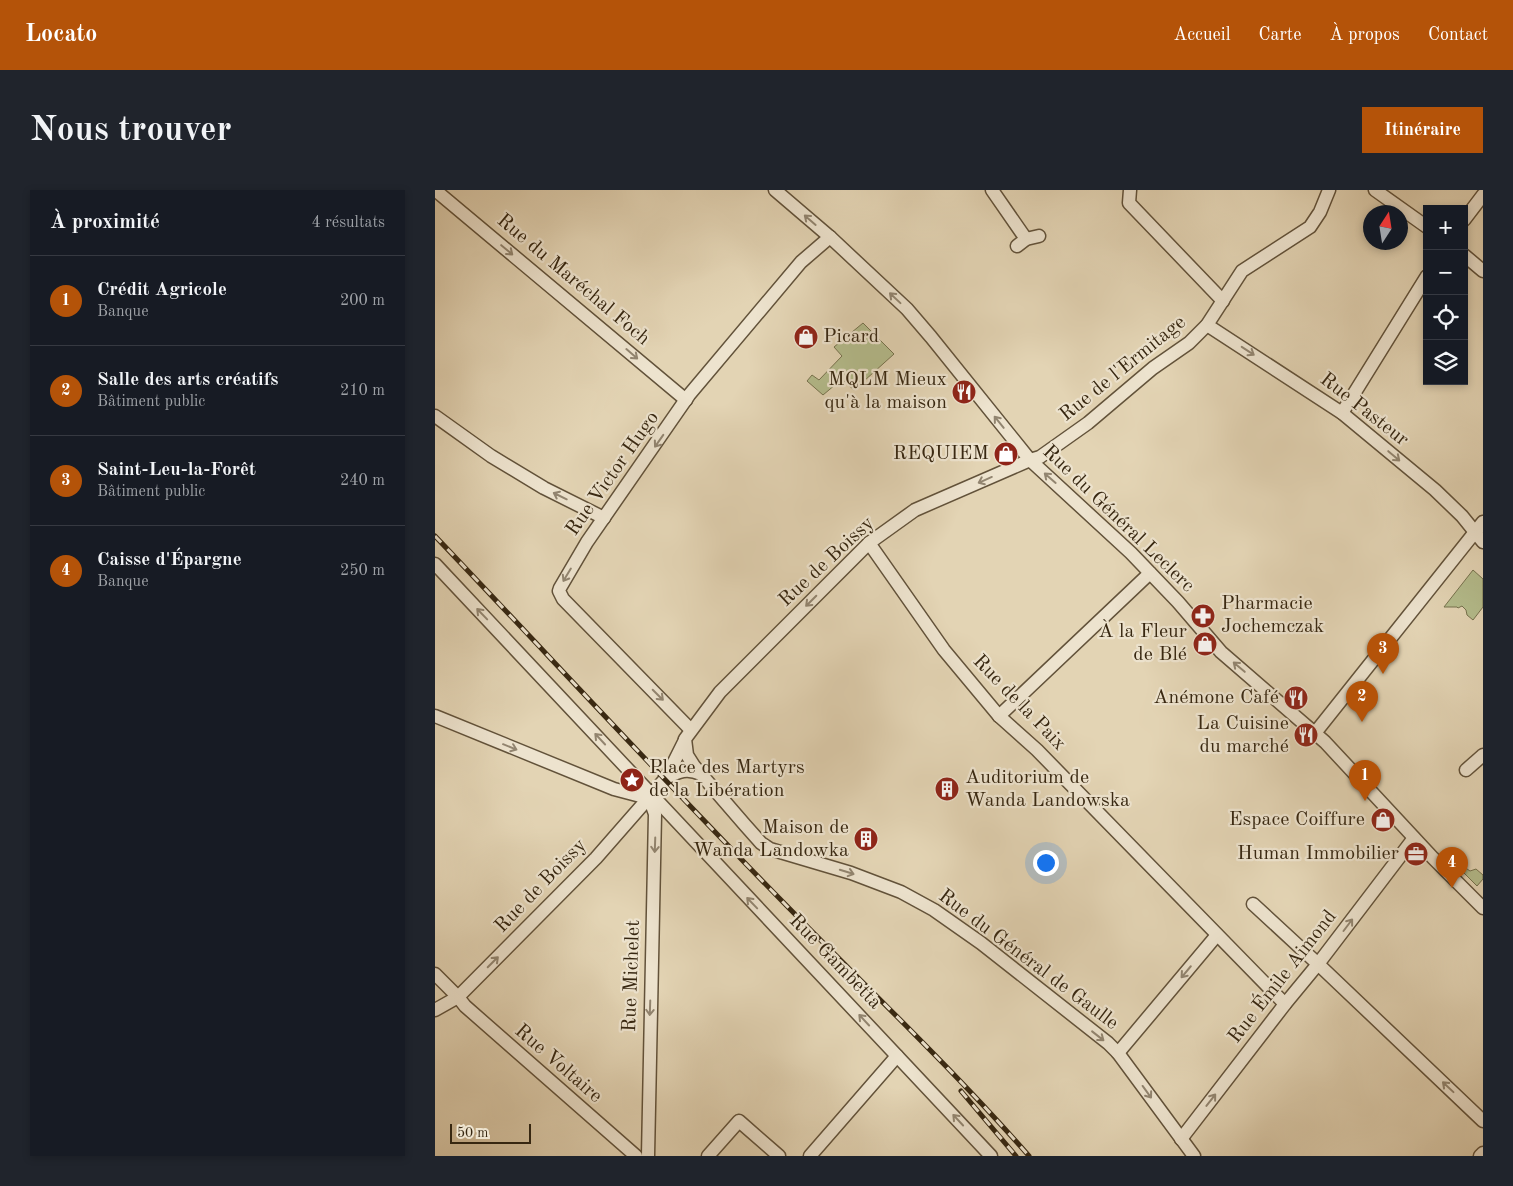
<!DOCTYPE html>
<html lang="fr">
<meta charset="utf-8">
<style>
:root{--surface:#171b24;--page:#20242c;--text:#f1f3f6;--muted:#9ea1a6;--line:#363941;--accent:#b45309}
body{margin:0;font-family:"Old Standard TT",serif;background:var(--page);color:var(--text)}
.controls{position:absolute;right:15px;top:15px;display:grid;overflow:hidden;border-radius:0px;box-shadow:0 2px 8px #0003}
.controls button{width:45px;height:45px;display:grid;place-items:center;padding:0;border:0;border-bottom:1px solid var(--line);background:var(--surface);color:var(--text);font:25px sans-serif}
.compass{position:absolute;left:928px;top:15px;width:45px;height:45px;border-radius:50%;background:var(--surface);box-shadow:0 2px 8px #0003;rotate:12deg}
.scale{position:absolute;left:15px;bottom:12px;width:81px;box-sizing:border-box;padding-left:5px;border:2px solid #372711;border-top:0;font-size:14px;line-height:18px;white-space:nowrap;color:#372711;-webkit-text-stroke:4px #ede3ce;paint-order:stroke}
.you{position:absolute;left:610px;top:672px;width:18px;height:18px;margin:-12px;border:4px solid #fff;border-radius:50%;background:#1a73e8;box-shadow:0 0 0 8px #1a73e833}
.badge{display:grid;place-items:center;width:32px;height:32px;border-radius:50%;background:var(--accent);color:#fff;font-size:16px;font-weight:700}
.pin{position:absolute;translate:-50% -41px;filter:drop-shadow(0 1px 2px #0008)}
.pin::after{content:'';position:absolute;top:26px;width:18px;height:15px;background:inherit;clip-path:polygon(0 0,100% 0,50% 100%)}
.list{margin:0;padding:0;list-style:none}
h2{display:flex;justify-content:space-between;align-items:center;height:65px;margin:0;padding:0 20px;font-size:21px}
h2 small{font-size:16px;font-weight:400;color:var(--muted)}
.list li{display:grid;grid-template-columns:32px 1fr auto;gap:15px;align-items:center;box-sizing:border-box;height:90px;padding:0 20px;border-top:1px solid var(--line)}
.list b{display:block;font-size:19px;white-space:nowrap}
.list p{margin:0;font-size:16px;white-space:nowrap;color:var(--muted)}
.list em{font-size:16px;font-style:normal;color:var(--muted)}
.icon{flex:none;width:28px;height:28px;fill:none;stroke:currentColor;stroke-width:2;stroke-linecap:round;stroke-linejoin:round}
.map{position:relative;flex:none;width:1048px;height:966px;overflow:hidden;border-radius:0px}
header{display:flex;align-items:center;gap:30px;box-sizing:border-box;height:70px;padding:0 25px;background:var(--accent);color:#fff}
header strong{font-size:24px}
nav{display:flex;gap:28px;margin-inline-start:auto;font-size:18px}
.intro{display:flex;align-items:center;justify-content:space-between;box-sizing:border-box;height:120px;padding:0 30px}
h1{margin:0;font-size:35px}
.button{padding:12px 22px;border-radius:0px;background:var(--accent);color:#fff;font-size:18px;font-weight:700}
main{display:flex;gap:30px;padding:0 30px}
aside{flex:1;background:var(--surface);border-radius:0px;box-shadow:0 2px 8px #0003}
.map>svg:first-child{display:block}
.green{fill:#b4bc8c;stroke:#76724e}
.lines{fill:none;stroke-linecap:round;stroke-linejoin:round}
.minor-casing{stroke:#62523a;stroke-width:15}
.minor{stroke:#ede3ce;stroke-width:12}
.rail-casing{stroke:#372711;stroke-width:5}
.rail{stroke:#ede3ce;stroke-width:3;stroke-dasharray:9;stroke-linecap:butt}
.oneway{stroke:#928570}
.labels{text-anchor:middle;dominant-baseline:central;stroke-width:4.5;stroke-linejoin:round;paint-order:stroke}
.street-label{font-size:20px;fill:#372711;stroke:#ede3ce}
.poi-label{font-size:20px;fill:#372711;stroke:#ede3ce;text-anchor:end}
</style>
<header>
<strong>Locato</strong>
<nav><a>Accueil</a><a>Carte</a><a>À propos</a><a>Contact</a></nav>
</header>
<div class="intro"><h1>Nous trouver</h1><a class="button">Itinéraire</a></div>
<main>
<aside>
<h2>À proximité<small>4 résultats</small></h2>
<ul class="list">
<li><span class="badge">1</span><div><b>Crédit Agricole</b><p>Banque</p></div><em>200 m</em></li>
<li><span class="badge">2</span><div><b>Salle des arts créatifs</b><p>Bâtiment public</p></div><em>210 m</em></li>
<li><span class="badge">3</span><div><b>Saint-Leu-la-Forêt</b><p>Bâtiment public</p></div><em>240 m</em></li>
<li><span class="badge">4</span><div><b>Caisse d'Épargne</b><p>Banque</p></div><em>250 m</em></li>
</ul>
</aside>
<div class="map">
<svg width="1048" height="966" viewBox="0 0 1048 966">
<rect width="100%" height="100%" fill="#e3d4b4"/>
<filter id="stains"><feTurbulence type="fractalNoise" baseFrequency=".004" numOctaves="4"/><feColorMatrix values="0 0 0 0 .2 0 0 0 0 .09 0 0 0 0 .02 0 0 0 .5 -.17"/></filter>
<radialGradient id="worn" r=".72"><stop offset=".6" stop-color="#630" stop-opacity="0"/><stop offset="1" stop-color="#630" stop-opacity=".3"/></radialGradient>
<g class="green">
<polygon points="428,133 459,164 419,200 407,189 388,205 372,191 377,185 384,190 407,166 399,157"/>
<polygon points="1038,380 1048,389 1048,417 1038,430 1032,425 1031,420 1027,416 1023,418 1022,417 1009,417"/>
<polygon points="1025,674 1035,681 1041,679 1048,685 1048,689 1042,696 1022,676"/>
</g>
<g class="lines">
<defs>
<g id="minor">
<polyline points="0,0 251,210"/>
<polyline points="340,0 395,47 472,119 496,147 595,270 696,363 743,412 786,462 890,552 998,668 1048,718"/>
<polyline points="557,0 591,49"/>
<polyline points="695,0 694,13 788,111"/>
<polyline points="940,0 992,37"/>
<polyline points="1029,30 1048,5"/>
<polyline points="582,56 591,49 604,46"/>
<polyline points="1029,65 1048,81"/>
<polyline points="772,135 907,223 1000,300 1027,326 1048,352"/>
<polyline points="907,223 992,86"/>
<polyline points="0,226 56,266 109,298 169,328"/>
<polyline points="434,353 509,460 564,526 602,560 850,814"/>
<polyline points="0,374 556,966"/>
<polyline points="0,526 179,599 213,608"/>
<polyline points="564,526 715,383"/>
<polyline points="256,540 128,409 124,401 125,398 152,352 254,205 366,72 395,47"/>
<polyline points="880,543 1048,332"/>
<polyline points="1031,580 1048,565"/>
<polyline points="231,588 250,550"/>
<polyline points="818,714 883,774 1048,931"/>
<polyline points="0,784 23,807 30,816 201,966"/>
<path d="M0,820L23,807L161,668L231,588C244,581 252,578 266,584"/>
<polyline points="683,863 782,745"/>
<polyline points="746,949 850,814 883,774 979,648"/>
<polyline points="213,966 220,624 216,613 213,608"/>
<polyline points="273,966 304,931 344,966"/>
<polyline points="375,966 462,866"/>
<polyline points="759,966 683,863 673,853 546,753 499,720 466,702 416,683 335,659 326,653 310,635 259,576 252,565 250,549 285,502 434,353 480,320 595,270 605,267 653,233 718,178 754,153 772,135 807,81 875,37 885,22 894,0"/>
<polyline points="1045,966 1048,963"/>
</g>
</defs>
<use href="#minor" class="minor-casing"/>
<use href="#minor" class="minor"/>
<defs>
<g id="rail">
<path d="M0,346C116,468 230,592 348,712C430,796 516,877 594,966"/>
<polyline points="526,901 581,966"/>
</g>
</defs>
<use href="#rail" class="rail-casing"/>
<use href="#rail" class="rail"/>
</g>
<defs><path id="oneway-shaft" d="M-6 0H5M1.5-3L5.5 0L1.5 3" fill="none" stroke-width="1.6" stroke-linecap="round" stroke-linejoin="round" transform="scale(1.25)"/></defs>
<g class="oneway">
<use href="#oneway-shaft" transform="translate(375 30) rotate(-139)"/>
<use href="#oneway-shaft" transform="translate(72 60) rotate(40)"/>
<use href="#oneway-shaft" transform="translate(460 108) rotate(-137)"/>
<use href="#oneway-shaft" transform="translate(813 161) rotate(33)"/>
<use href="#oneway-shaft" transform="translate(197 164) rotate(41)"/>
<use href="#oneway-shaft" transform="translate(564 232) rotate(-129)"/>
<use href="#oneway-shaft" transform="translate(224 251) rotate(125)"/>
<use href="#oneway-shaft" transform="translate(959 266) rotate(40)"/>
<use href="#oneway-shaft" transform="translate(615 288) rotate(-139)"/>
<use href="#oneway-shaft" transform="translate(550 290) rotate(156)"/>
<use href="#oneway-shaft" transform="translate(125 306) rotate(-154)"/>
<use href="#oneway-shaft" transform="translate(132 385) rotate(121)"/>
<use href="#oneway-shaft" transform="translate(376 411) rotate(135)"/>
<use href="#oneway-shaft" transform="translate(47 424) rotate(-134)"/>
<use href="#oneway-shaft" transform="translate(804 477) rotate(-140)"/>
<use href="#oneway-shaft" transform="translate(223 505) rotate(45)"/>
<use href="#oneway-shaft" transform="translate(165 549) rotate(-133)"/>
<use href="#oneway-shaft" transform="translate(75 557) rotate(22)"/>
<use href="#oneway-shaft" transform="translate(220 655) rotate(92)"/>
<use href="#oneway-shaft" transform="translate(412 682) rotate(17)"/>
<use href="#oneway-shaft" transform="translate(317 713) rotate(-134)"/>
<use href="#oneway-shaft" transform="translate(913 735) rotate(-53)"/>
<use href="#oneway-shaft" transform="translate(58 772) rotate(-45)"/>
<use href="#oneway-shaft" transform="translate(751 782) rotate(130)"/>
<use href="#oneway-shaft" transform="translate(215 818) rotate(92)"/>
<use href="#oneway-shaft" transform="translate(429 830) rotate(-133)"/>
<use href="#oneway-shaft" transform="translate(663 846) rotate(38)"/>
<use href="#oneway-shaft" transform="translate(1013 897) rotate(-137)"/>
<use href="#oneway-shaft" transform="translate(712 902) rotate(54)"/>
<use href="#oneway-shaft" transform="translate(776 910) rotate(-52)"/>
<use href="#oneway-shaft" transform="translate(523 930) rotate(-133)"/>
</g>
<defs>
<symbol id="shop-disc" viewBox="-11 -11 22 22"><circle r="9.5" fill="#8f2418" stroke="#ede3ce"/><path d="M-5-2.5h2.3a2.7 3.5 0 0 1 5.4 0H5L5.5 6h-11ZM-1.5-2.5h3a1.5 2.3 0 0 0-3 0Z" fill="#fff"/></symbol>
<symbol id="restaurant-disc" viewBox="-11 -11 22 22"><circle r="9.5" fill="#8f2418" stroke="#ede3ce"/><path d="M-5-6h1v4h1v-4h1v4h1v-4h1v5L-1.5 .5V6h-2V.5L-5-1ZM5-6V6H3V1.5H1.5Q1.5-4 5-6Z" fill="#fff"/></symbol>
<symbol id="pharmacy-disc" viewBox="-11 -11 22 22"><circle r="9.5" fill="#8f2418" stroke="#ede3ce"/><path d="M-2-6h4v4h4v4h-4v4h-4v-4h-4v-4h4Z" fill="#fff"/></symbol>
<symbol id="sight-disc" viewBox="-11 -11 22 22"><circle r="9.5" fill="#8f2418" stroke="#ede3ce"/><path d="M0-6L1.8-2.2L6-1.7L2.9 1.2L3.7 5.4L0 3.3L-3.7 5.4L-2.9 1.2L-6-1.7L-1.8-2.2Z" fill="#fff"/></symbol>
<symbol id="building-disc" viewBox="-11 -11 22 22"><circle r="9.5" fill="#8f2418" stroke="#ede3ce"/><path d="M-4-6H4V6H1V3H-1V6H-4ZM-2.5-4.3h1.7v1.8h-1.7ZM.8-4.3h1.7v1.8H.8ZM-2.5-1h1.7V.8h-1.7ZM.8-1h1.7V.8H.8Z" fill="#fff"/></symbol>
<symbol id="office-disc" viewBox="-11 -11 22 22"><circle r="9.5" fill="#8f2418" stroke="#ede3ce"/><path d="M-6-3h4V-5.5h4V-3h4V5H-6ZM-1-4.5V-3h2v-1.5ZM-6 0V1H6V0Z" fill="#fff"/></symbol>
</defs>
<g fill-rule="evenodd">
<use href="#shop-disc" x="357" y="133" width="28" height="28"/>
<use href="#restaurant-disc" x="515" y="188" width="28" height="28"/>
<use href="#shop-disc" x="557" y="250" width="28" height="28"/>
<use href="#pharmacy-disc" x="754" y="412" width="28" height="28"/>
<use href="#shop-disc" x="756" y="440" width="28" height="28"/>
<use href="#restaurant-disc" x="847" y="494" width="28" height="28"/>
<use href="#restaurant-disc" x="857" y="531" width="28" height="28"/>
<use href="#sight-disc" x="183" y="576" width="28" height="28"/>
<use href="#building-disc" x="498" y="585" width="28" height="28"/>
<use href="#shop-disc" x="934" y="616" width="28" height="28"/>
<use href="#building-disc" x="417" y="635" width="28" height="28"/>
<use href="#office-disc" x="967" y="650" width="28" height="28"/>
</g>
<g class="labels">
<g class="street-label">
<text transform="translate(138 90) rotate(40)">Rue du Maréchal Foch</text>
<text transform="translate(688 179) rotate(-39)">Rue de l'Ermitage</text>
<text transform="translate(929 220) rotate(38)">Rue Pasteur</text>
<text transform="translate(178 284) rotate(-55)">Rue Victor Hugo</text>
<text transform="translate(683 329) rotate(44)">Rue du Général Leclerc</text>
<text transform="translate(392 372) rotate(-43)">Rue de Boissy</text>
<text transform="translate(584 513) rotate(46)">Rue de la Paix</text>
<text transform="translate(106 696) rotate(-46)">Rue de Boissy</text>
<text transform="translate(593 770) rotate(37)">Rue du Général de Gaulle</text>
<text transform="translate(400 772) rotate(46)">Rue Gambetta</text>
<text transform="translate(197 786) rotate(-88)">Rue Michelet</text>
<text transform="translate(848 787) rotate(-52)">Rue Émile Aimond</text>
<text transform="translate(123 874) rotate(41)">Rue Voltaire</text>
</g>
<g class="poi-label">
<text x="388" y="147" text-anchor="start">Picard</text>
<text x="512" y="190">MQLM Mieux<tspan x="512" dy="23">qu'à la maison</tspan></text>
<text x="554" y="264">REQUIEM</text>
<text x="786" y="414" text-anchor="start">Pharmacie<tspan x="786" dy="23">Jochemczak</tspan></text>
<text x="752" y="442">À la Fleur<tspan x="752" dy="23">de Blé</tspan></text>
<text x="844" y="508">Anémone Café</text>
<text x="854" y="534">La Cuisine<tspan x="854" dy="23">du marché</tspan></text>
<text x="214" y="578" text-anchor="start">Place des Martyrs<tspan x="214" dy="23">de la Libération</tspan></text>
<text x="530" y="588" text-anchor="start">Auditorium de<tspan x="530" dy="23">Wanda Landowska</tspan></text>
<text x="930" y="630">Espace Coiffure</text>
<text x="414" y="638">Maison de<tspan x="414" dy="23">Wanda Landowka</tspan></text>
<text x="964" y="664">Human Immobilier</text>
</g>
</g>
<rect width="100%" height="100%" filter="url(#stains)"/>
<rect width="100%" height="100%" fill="url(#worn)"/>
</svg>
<div class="controls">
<button>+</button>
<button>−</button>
<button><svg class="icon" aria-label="locate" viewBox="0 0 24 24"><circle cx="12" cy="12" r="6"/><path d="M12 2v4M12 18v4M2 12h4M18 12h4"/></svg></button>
<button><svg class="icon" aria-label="layers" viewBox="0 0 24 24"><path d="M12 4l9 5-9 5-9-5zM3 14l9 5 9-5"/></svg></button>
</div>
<svg class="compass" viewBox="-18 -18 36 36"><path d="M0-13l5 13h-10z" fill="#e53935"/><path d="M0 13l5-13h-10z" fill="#9ea1a6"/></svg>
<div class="scale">50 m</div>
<div class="you"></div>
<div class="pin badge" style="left:930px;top:611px">1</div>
<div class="pin badge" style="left:927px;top:532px">2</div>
<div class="pin badge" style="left:948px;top:484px">3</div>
<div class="pin badge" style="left:1017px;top:698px">4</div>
</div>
</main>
